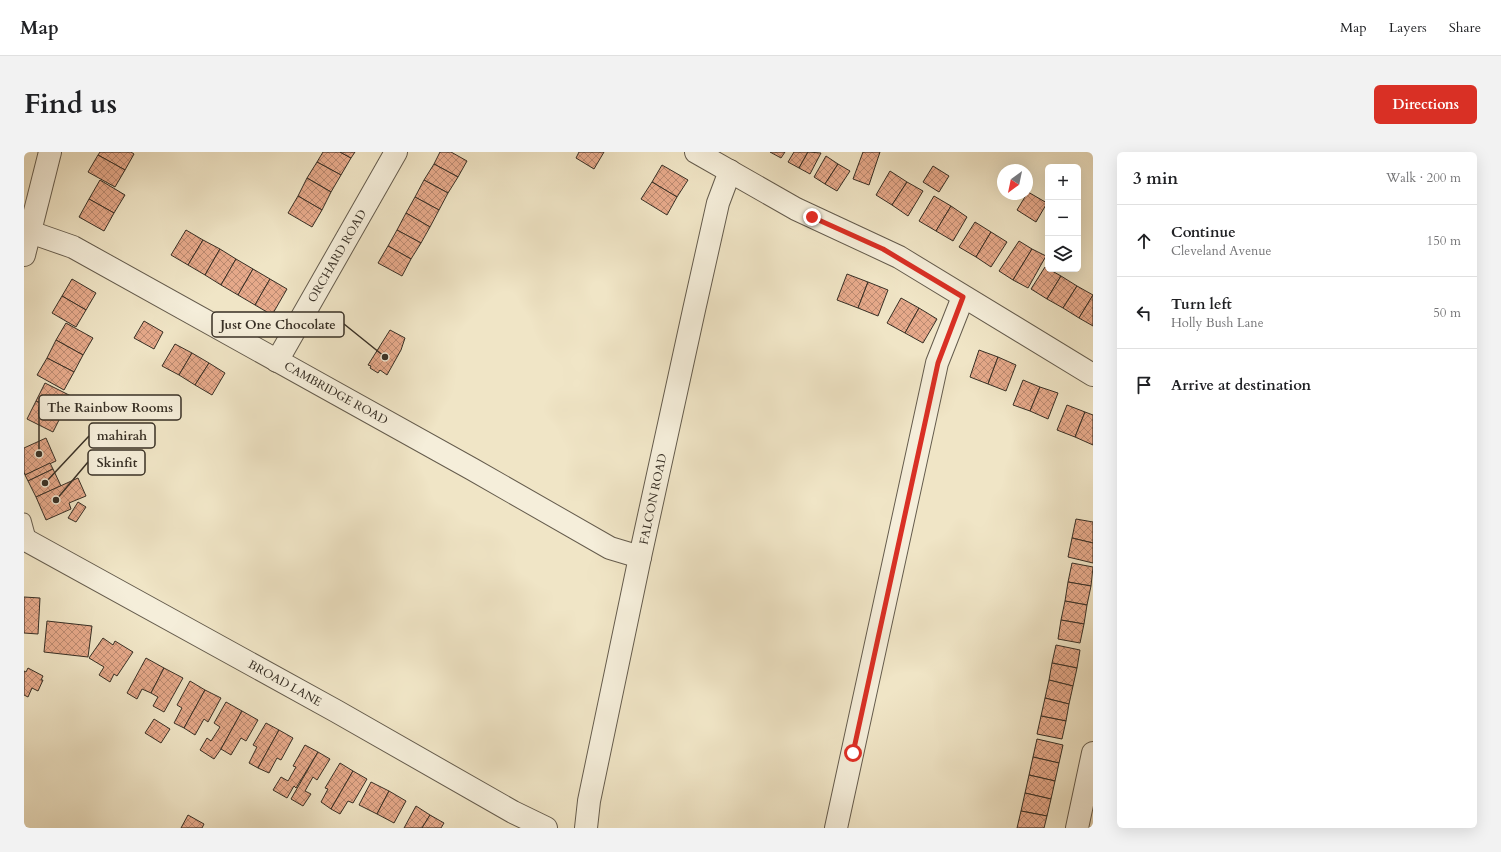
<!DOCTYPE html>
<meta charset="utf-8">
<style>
:root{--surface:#fff;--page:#f2f2f2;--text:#202124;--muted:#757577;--line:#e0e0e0;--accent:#d93025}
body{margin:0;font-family:Cardo,serif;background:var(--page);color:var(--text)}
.controls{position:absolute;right:12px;top:12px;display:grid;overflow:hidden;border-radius:6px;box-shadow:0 4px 16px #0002}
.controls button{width:36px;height:36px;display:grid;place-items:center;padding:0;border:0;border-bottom:1px solid var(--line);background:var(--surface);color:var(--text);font:20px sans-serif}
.compass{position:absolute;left:973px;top:12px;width:36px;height:36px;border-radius:50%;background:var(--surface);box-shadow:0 4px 16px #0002;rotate:213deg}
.stop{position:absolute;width:12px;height:12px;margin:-9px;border:3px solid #d93025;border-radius:50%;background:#fff}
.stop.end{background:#d93025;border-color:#fff;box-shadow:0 1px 4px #0008}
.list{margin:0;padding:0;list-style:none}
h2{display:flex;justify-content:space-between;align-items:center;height:52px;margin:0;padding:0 16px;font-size:17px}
h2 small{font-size:13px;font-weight:400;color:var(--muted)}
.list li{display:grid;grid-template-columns:26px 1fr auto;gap:12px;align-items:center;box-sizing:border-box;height:72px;padding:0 16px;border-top:1px solid var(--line)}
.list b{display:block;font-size:15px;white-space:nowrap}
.list p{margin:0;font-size:13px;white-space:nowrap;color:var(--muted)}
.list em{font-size:13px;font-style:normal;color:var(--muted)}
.icon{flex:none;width:22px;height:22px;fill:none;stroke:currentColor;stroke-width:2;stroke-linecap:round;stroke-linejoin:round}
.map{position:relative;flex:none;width:1069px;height:676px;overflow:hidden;border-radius:6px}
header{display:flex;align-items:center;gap:24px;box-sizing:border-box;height:56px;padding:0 20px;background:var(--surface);border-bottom:1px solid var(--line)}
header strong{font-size:19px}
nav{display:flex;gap:22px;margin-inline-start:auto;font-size:14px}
.intro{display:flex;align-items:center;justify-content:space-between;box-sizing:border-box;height:96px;padding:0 24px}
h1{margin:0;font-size:28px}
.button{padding:10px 18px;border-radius:6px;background:var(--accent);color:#fff;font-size:14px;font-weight:700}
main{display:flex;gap:24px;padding:0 24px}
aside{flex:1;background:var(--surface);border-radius:6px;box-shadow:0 4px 16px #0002}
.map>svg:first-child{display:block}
.building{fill:url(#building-cross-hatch);stroke:#372f25}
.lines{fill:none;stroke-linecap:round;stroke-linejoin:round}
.service-casing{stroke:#655c4d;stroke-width:15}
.minor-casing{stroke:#655c4d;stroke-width:24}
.tertiary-casing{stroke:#655c4d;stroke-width:24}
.service{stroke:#f5eeda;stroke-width:13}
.minor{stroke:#f5eeda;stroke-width:22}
.tertiary{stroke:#f5eeda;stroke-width:22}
.route{stroke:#d93025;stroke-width:5}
.labels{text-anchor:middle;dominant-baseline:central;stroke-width:3;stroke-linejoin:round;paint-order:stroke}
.street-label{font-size:12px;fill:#372f25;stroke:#f5eeda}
.leader{fill:none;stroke:#372f25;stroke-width:1.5}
.callout-dot{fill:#372f25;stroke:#f5eeda;stroke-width:1.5}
.callout{fill:#f5eeda;stroke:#372f25;stroke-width:1.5}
.callout-label{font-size:13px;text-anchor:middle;font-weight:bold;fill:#372f25}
</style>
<header>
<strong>Map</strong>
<nav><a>Map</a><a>Layers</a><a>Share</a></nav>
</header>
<div class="intro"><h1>Find us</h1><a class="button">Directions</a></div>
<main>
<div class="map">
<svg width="1069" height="676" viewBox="0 0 1069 676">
<defs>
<pattern id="building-cross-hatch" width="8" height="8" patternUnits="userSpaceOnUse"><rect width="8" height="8" fill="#e6a98a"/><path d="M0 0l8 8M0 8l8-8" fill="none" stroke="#bb8a71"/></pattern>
</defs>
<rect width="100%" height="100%" fill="#f0e5c6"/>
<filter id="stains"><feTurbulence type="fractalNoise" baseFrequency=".005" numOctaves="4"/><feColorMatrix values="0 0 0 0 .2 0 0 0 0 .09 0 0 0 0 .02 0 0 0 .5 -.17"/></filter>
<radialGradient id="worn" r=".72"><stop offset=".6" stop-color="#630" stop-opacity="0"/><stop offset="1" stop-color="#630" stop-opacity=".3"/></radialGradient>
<g class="building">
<polygon points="76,0 107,0 110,2 101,18 74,3"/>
<polygon points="299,0 316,0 327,6 317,23 293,10"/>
<polygon points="316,0 331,0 327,6"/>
<polygon points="416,0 427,0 443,9 434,25 410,12"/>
<polygon points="555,0 580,0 570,17 552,6"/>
<polygon points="746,0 761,0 757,6"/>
<polygon points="770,0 784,0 775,16 764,10"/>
<polygon points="784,0 797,1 786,22 775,16"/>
<polygon points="839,0 856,0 845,33 829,27"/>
<polygon points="74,3 101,18 91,35 64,20"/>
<polygon points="802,4 814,12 801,32 790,25"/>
<polygon points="293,10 317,23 307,40 283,26"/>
<polygon points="410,12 434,25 424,41 400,28"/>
<polygon points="814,12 826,19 813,39 801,32"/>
<polygon points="638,13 664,28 653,45 628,30"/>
<polygon points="909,14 925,24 915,40 899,30"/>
<polygon points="866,19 883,30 868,53 852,43"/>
<polygon points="283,26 307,40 298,58 274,44"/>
<polygon points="76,28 101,43 90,61 65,47"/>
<polygon points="400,28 424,41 415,58 391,45"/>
<polygon points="628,30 653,45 643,63 617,47"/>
<polygon points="883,30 899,39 884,64 868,53"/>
<polygon points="1004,40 1023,51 1012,70 993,58"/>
<polygon points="274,44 298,58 288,75 264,61"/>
<polygon points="910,44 927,54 912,79 895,69"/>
<polygon points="391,45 415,58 406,75 382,61"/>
<polygon points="65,47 90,61 80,79 55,65"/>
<polygon points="927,54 943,65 929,89 912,79"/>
<polygon points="382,61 406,75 397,91 373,78"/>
<polygon points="951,70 967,80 952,105 935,95"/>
<polygon points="162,78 179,88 164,113 147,103"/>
<polygon points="373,78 397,91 387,107 364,94"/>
<polygon points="967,80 983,90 967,115 952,105"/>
<polygon points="179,88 196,97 181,123 164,113"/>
<polygon points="995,89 1008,97 989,128 975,119"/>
<polygon points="364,94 387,107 378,124 354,111"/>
<polygon points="196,97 212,107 197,133 181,123"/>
<polygon points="1008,97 1022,104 1004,136 989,128"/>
<polygon points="212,107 229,117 214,143 197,133"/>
<polygon points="1021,115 1037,124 1023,147 1007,137"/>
<polygon points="229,117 246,127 231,153 214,143"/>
<polygon points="823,122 844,130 834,156 813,148"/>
<polygon points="1037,124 1053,134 1039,156 1023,147"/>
<polygon points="48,127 72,141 62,158 38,144"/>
<polygon points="246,127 263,137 248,163 231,153"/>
<polygon points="844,130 864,138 854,164 834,156"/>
<polygon points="1053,134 1069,143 1055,166 1039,156"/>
<polygon points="1069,143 1069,174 1055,166"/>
<polygon points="38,144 62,158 52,175 28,161"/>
<polygon points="877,146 895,156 881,181 863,171"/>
<polygon points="895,156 913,167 899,191 881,181"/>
<polygon points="120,169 139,180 130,197 110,186"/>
<polygon points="42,171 69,186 59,203 32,188"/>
<polygon points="366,178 381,186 377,198 363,223 356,218 354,221 346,216 347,214 344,213"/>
<polygon points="32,188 59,203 50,220 23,206"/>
<polygon points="151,192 168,201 155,223 138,214"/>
<polygon points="955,198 974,205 964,232 946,225"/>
<polygon points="168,201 185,211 171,233 155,223"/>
<polygon points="974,205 992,213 982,239 964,232"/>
<polygon points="23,206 50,220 40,238 13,223"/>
<polygon points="185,211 201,221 188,243 171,233"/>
<polygon points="999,228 1016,235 1006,259 989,253"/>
<polygon points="21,231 47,244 38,262 12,249"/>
<polygon points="1016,235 1034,241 1024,267 1006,259"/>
<polygon points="12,249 38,262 29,280 3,267"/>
<polygon points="1043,253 1061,260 1051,285 1033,278"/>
<polygon points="1061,260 1069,263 1069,293 1051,285"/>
<polygon points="22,286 32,309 1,323 0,320 0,296"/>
<polygon points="26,311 29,317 4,329 1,323"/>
<polygon points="29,317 37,334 12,345 4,329"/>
<polygon points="54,326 62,344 45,351 47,357 22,368 12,345"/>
<polygon points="54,350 62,355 52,370 44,366"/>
<polygon points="1052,367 1069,370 1069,391 1048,386"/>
<polygon points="1048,386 1069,391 1069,411 1044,405"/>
<polygon points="1048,411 1069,415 1067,434 1044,430"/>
<polygon points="1044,430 1067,434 1063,453 1041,449"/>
<polygon points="0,445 16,446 14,482 0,481"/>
<polygon points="1041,449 1063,453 1060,472 1037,468"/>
<polygon points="1037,468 1060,472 1056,491 1034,487"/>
<polygon points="23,469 68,474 64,505 20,500"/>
<polygon points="79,486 89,493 91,489 109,500 93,524 90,522 86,530 75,523 80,515 65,506"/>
<polygon points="1032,493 1056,498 1053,516 1028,511"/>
<polygon points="122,506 140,516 127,541 118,537 113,547 103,541"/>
<polygon points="1028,511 1053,516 1049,534 1025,528"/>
<polygon points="4,516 19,524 17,528 19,528 14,539 8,536 4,545 0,543 0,519 2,520"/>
<polygon points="140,516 159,526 140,560 129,554 134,545 127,541"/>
<polygon points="1025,528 1049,534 1045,552 1021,546"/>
<polygon points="166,529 181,538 160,576 150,571 158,556 153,553"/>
<polygon points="181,538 197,546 184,570 180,567 171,583 160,576"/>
<polygon points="1021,546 1045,552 1042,569 1017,564"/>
<polygon points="202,550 218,559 197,597 190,607 176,598 183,586 187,589 196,575 190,571"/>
<polygon points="218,559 234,568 222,589 217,586 207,603 197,597"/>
<polygon points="1017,564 1042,569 1038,587 1013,582"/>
<polygon points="130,567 146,577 137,591 121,581"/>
<polygon points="242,571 255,578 234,616 225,611 233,595 229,593"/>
<polygon points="255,578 269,586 257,608 253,606 245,621 234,616"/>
<polygon points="1013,587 1039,593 1035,611 1009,605"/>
<polygon points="281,593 294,600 272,636 270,634 263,646 249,638 257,625 264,629 272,615 269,614"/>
<polygon points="294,600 306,607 293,628 289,625 281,639 287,642 279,654 267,647"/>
<polygon points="1009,605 1035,611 1031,629 1005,623"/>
<polygon points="316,611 329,619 307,657 297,650 304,637 301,636"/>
<polygon points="329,619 343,627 329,651 324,649 316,662 307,657"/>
<polygon points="1005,623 1031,629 1027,647 1001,641"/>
<polygon points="347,630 365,639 353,662 335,653"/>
<polygon points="365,639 382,649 370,671 353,662"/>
<polygon points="1001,641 1027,647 1023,664 997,659"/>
<polygon points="392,654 406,663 398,676 380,676"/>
<polygon points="997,659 1023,664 1020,676 993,676"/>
<polygon points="164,663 180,672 178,676 157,676"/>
<polygon points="406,663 420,671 417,676 398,676"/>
</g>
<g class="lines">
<defs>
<polyline id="service" points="0,368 6,390"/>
<g id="minor">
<polyline points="672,0 772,57 875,105 1069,223"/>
<polyline points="6,80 49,95 448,317 586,396 616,405"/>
<polyline points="253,209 372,0"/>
<polyline points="562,676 565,649 616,405 670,158 694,51 706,19"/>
<polyline points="812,676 913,211 939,145"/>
<polyline points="1053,676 1069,601"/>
</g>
<g id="tertiary">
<polyline points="0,103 26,0"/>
<polyline points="0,387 312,559 489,660 522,676"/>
</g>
</defs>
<use href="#service" class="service-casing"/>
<use href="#minor" class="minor-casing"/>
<use href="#tertiary" class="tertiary-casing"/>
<use href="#service" class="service"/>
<use href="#minor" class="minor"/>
<use href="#tertiary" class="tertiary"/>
</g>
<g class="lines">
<polyline class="route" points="788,65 859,97 939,145 914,211 829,601"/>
</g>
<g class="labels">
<g class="street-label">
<text transform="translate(313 104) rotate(-60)">ORCHARD ROAD</text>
<text transform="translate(312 241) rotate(29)">CAMBRIDGE ROAD</text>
<text transform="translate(629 347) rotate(-78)">FALCON ROAD</text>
<text transform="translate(261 531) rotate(29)">BROAD LANE</text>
</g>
</g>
<path class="leader" d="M361 205L320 172M15 302L15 255M21 331L65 284M32 348L64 310"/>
<g class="callout-dot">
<circle cx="361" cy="205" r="4"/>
<circle cx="15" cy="302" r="4"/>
<circle cx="21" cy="331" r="4"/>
<circle cx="32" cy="348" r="4"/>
</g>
<g class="callout">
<rect x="188" y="160" width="132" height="25" rx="4"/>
<rect x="15" y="243" width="142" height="25" rx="4"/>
<rect x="65" y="271" width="66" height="25" rx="4"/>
<rect x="64" y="298" width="57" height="25" rx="4"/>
</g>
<g class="callout-label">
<text x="254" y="177">Just One Chocolate</text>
<text x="86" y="260">The Rainbow Rooms</text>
<text x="98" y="288">mahirah</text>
<text x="93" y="315">Skinfit</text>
</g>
<rect width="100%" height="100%" filter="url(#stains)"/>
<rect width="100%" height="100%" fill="url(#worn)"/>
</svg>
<div class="controls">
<button>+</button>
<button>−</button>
<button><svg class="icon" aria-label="layers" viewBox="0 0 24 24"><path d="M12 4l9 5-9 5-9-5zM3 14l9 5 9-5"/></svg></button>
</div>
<svg class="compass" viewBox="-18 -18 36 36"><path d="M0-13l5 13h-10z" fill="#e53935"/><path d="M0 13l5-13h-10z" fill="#757577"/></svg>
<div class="stop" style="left:829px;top:601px"></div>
<div class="stop end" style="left:788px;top:65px"></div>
</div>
<aside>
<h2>3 min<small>Walk · 200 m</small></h2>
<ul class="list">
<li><svg class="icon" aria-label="ahead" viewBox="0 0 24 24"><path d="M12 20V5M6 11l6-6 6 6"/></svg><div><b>Continue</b><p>Cleveland Avenue</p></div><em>150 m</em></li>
<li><svg class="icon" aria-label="left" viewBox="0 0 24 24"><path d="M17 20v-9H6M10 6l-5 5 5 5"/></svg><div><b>Turn left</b><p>Holly Bush Lane</p></div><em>50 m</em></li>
<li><svg class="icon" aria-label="arrive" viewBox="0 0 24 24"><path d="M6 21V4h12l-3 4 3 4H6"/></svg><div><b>Arrive at destination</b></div></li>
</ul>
</aside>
</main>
